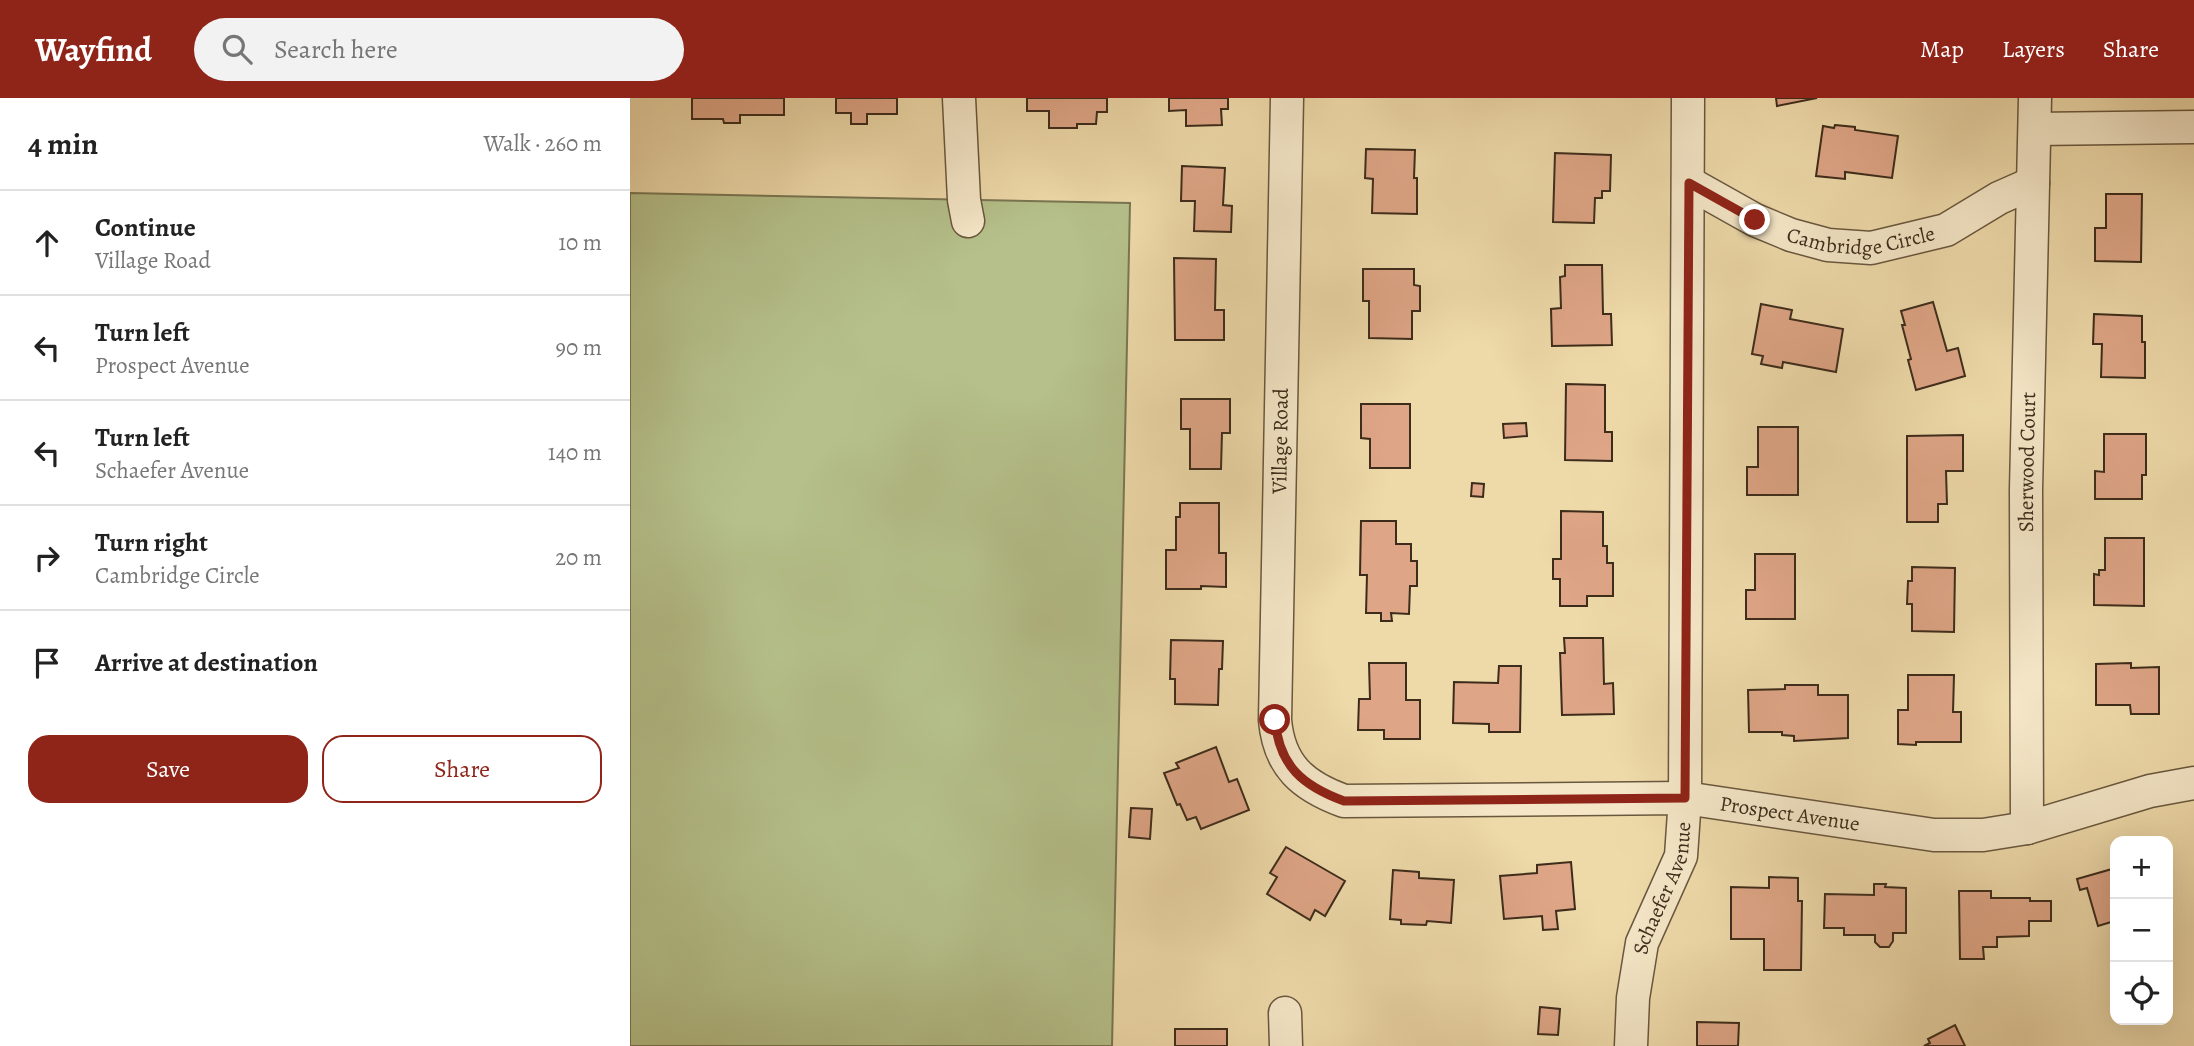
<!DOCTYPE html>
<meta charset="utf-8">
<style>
:root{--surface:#fff;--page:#f2f2f2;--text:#222;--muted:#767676;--line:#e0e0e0;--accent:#8f2418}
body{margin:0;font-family:Alegreya,serif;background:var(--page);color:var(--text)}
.controls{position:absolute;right:21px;bottom:21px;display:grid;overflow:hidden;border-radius:14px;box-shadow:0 7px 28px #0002}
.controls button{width:63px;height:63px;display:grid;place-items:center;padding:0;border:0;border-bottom:2px solid var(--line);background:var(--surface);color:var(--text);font:35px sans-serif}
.stop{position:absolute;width:21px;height:21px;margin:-16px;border:5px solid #8f2418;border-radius:50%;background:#fff}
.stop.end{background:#8f2418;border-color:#fff;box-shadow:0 2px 7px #0008}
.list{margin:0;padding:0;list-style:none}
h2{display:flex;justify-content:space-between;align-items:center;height:91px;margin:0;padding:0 28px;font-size:30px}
h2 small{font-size:23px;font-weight:400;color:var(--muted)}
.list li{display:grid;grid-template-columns:46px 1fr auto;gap:21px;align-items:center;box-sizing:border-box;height:105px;padding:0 28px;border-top:2px solid var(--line)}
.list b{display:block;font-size:26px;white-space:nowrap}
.list p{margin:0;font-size:23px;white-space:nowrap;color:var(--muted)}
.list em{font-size:23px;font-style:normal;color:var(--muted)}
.actions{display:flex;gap:14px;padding:21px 28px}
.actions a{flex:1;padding:16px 0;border:2px solid var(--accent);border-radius:21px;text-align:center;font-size:24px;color:var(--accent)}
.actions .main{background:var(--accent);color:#fff}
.icon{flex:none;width:38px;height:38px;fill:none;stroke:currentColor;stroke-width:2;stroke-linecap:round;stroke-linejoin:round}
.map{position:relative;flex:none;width:1564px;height:948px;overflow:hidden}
header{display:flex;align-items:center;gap:42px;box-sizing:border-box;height:98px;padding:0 35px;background:var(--accent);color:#fff}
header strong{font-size:33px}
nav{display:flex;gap:38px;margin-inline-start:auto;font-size:24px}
.search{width:490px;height:63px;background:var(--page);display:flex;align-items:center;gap:18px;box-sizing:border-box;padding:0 24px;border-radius:38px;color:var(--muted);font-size:26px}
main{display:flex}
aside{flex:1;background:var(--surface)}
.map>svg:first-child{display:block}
.green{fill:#b5c08a;stroke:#797652;stroke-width:2}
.building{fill:#dea586;stroke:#3d2c1b;stroke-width:2}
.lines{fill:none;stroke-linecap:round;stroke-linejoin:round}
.minor-casing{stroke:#69573e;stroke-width:35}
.minor{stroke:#f4e6c7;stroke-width:32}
.route{stroke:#8f2418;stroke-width:9}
.labels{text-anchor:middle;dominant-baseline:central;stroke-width:5;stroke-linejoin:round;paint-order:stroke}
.street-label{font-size:21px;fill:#3d2c1b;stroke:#f4e6c7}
</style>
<header>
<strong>Wayfind</strong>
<div class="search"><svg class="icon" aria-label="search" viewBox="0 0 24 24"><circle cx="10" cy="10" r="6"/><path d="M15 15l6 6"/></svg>Search here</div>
<nav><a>Map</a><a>Layers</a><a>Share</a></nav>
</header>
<main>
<aside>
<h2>4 min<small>Walk · 260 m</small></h2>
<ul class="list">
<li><svg class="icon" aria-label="ahead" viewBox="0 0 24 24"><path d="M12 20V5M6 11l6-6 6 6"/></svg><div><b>Continue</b><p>Village Road</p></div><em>10 m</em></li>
<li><svg class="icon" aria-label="left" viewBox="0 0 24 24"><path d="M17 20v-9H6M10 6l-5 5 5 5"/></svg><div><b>Turn left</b><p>Prospect Avenue</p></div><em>90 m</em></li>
<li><svg class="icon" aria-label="left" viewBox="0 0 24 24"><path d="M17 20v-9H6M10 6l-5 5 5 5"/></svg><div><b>Turn left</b><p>Schaefer Avenue</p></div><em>140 m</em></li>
<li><svg class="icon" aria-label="right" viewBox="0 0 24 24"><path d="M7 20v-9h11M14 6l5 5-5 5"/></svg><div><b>Turn right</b><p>Cambridge Circle</p></div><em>20 m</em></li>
<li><svg class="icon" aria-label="arrive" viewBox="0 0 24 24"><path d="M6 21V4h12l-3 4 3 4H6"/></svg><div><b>Arrive at destination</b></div></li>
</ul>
<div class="actions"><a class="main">Save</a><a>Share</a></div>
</aside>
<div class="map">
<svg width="1564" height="948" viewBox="0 0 1564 948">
<rect width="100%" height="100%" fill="#eed9a9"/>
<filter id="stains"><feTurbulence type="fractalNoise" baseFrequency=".00286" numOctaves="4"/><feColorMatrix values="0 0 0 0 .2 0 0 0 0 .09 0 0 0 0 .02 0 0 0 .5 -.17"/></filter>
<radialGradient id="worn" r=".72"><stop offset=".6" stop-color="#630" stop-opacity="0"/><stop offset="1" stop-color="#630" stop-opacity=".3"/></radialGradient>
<polygon class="green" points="0,95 500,105 482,948 0,948"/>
<g class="building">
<polygon points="62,0 154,0 154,17 110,17 110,25 94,25 93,21 62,21"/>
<polygon points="206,0 267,0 267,16 237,16 237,26 221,26 221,15 206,15"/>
<polygon points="397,0 477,0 477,14 467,14 466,26 447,26 447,30 419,30 419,13 397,13"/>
<polygon points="539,0 598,0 598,11 591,11 592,27 556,28 556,12 539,13"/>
<polygon points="1146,0 1187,0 1147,8"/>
<polygon points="1205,27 1225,29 1225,32 1268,38 1262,80 1215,74 1215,81 1186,78 1193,28 1204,30"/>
<polygon points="736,51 785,52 784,80 787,80 787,116 742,115 743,81 735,80"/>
<polygon points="925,55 981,57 980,93 972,93 972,100 965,100 964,125 923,124"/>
<polygon points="552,68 595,70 593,107 602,108 601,134 564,133 565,103 551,103"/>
<polygon points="1476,96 1512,96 1511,164 1465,163 1465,130 1476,130"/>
<polygon points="544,160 586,161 585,212 594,212 594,242 545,242"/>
<polygon points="935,167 972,167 973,216 981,216 982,247 922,248 921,211 931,210 930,179 935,178"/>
<polygon points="733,171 784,171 784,187 790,188 790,213 782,213 782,241 739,240 739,203 733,203"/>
<polygon points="1303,204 1317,253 1328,250 1335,278 1286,292 1278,262 1281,261 1272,227 1275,227 1271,213"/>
<polygon points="1131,206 1162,212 1160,221 1213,231 1206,274 1153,264 1152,270 1131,266 1133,258 1122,256"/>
<polygon points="1464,216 1512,218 1512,244 1515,244 1515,280 1471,279 1472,246 1463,246"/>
<polygon points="936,286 975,287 975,334 982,334 982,363 935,362"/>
<polygon points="551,301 600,301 600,335 592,335 591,371 560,371 560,331 551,331"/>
<polygon points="731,306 780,306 780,370 740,370 740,341 731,340"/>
<polygon points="896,325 897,338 874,340 873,326"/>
<polygon points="1128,329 1168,329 1168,397 1117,397 1117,369 1128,369"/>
<polygon points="1474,336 1516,336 1516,377 1512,377 1512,401 1465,401 1465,373 1474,374"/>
<polygon points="1333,337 1333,373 1316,373 1317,406 1308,406 1308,424 1277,424 1277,338"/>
<polygon points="842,385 854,386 853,399 841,398"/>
<polygon points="550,405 589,405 589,455 596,455 596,489 571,488 571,491 536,491 536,452 546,452 546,419 550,419"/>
<polygon points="931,413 973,414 973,448 977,448 977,465 983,465 983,498 957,498 957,508 930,508 930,481 923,481 923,461 931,461"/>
<polygon points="731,423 766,423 766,446 781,446 781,463 787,463 787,488 780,488 779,516 761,515 762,523 751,523 751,515 736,515 737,477 730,477"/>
<polygon points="1475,440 1514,440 1514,508 1464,507 1464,476 1469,477 1469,472 1475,472"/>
<polygon points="1125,456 1165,456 1165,521 1116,521 1116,492 1125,492"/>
<polygon points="1282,469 1325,470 1324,534 1282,533 1282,506 1277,506 1278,483 1282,483"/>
<polygon points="934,540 973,540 974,586 983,585 984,616 932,617 930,555 935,555"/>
<polygon points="541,542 593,543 592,571 589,571 588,607 545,606 545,581 540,581"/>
<polygon points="739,565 776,565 776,602 790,602 790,641 754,641 754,632 728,632 729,601 740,601"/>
<polygon points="1501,565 1501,570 1529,569 1529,616 1501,616 1500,607 1466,607 1466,566"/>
<polygon points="869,568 891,568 890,634 859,634 859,626 823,625 824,584 868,585"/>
<polygon points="1278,577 1324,577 1323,614 1331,614 1331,644 1286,644 1286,647 1268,646 1268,612 1278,612"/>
<polygon points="1155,587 1188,587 1188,597 1218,597 1218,640 1164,643 1164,638 1152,637 1152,634 1119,634 1118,592 1155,591"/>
<polygon points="586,649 599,684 607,681 619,712 571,731 566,719 557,722 550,706 547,707 534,675 549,670 546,665"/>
<polygon points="501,710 522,711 520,741 499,739"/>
<polygon points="656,749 715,783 695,818 685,812 680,822 637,796 647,779 640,775"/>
<polygon points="941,764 945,811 926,813 928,831 913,832 912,818 874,821 870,778 907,775 907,767"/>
<polygon points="1482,771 1485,777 1485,827 1482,828 1481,824 1468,828 1457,790 1450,792 1447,781"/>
<polygon points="763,772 789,774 789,780 824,782 821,825 797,823 796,827 771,826 771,822 760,821"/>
<polygon points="1139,779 1168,780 1168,803 1172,803 1171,872 1134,872 1134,841 1101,841 1101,789 1139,790"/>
<polygon points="1244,786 1256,786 1255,789 1276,790 1276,835 1263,835 1263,843 1259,849 1250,849 1245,844 1245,837 1214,837 1214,830 1194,830 1195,796 1244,797"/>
<polygon points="1329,793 1361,793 1361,800 1400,800 1400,803 1421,803 1421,823 1399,823 1399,838 1367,839 1367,849 1353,849 1354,861 1330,861"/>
<polygon points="910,909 930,911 928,937 908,936"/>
<polygon points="1067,924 1109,925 1108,948 1067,948"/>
<polygon points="1325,927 1335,948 1294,948 1300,945 1298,941"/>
<rect x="545" y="931" width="52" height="17"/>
</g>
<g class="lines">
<defs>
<g id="minor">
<polyline points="329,0 334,102 338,123"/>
<path id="s1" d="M657,0L645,622C649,668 673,688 714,703L1055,700L1304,737H1353L1397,730L1520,693L1564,685"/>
<polyline points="1405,31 1564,29"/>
<path id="s2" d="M1059,85L1125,122L1161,137L1198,147L1241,150L1316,132L1369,100L1403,85"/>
<path id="s3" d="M1397,730L1396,392L1405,0"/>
<polyline points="655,915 656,948"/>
<path id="s4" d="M1001,948L1003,900L1012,845L1051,758L1055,700L1058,0"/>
</g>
</defs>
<use href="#minor" class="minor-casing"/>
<use href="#minor" class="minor"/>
</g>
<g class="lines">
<path class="route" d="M645,622C649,668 673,688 714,703L1055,700L1059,85L1125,122"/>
</g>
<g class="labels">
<g class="street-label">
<text stroke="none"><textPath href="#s2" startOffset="186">Cambridge Circle</textPath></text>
<text transform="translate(650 343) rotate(-89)">Village Road</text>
<text stroke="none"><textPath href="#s3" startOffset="366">Sherwood Court</textPath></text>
<text stroke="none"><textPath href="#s1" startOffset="1183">Prospect Avenue</textPath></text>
<text stroke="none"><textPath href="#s4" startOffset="163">Schaefer Avenue</textPath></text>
</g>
</g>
<rect width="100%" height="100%" filter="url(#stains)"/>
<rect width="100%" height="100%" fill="url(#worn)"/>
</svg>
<div class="controls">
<button>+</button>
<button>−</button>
<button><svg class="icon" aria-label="locate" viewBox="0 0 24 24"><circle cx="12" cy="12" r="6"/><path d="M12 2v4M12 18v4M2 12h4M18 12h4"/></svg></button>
</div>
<div class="stop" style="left:645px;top:622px"></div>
<div class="stop end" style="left:1125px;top:122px"></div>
</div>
</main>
